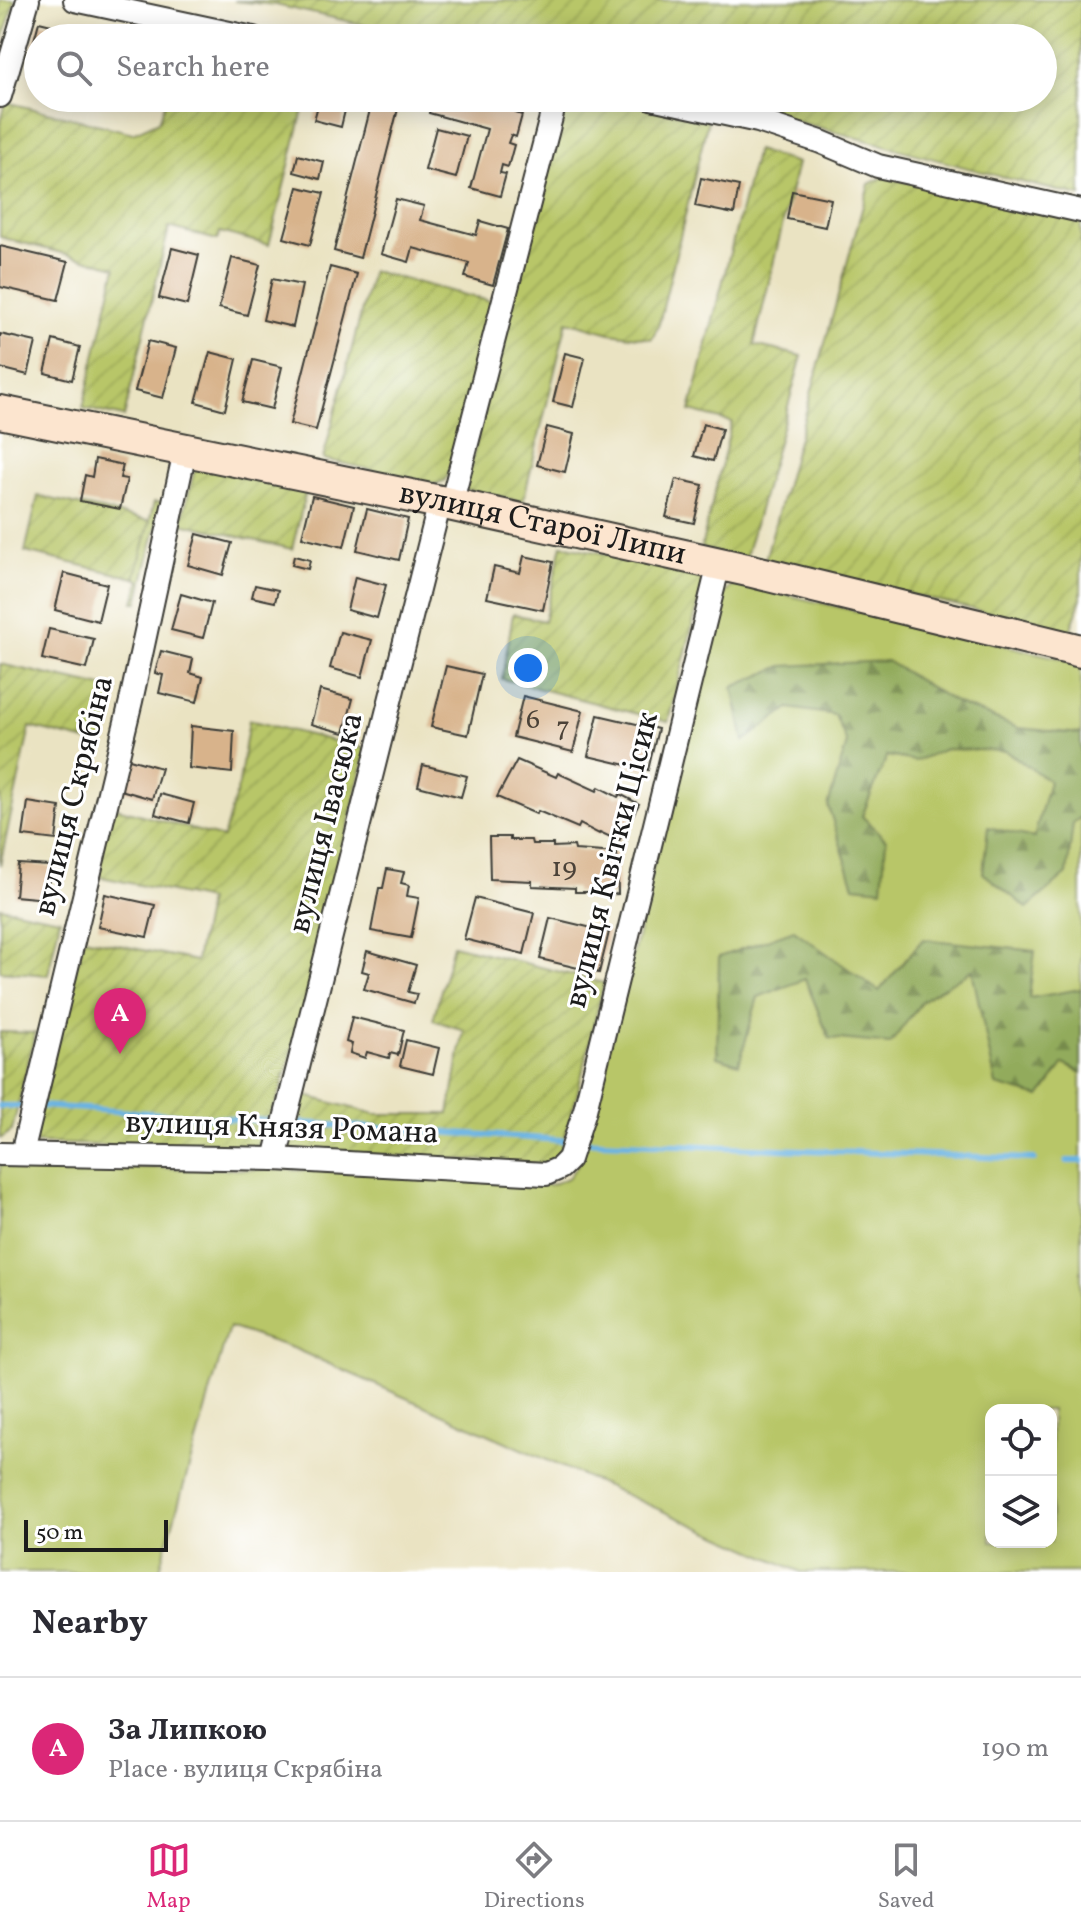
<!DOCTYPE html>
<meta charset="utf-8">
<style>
:root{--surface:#fff;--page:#f7f7f7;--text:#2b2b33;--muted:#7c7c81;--line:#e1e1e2;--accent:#db2777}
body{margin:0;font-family:Vollkorn,serif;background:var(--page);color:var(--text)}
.controls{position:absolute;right:24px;bottom:24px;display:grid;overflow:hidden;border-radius:16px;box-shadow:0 4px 20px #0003}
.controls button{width:72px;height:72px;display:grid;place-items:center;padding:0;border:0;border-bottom:2px solid var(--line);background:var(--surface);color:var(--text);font:40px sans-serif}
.scale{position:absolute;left:24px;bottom:20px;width:144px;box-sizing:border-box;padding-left:8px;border:4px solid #1c1c1c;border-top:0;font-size:22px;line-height:28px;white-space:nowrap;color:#1c1c1c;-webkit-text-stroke:6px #fff;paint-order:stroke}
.you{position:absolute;left:528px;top:668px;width:28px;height:28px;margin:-20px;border:6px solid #fff;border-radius:50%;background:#1a73e8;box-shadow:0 0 0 12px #1a73e833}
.badge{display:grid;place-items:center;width:52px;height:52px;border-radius:50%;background:var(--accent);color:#fff;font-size:26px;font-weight:700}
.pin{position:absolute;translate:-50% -66px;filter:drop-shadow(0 2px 4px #0008)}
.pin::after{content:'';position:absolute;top:42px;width:28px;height:24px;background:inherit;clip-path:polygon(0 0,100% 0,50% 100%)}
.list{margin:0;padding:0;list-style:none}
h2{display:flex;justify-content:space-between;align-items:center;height:104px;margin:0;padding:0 32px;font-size:34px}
h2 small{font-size:26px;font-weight:400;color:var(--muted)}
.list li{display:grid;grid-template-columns:52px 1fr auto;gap:24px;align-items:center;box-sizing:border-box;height:144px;padding:0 32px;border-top:2px solid var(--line)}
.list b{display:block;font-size:30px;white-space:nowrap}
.list p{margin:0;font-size:26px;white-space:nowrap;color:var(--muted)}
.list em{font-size:26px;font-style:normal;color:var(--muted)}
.icon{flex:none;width:44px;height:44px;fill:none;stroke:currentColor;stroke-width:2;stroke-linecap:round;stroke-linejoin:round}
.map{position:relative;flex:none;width:1081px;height:1572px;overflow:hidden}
.search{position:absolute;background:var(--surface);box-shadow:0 4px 20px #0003;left:24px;right:24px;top:24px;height:88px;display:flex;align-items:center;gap:20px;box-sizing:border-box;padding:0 28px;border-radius:44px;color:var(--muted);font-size:30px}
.sheet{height:248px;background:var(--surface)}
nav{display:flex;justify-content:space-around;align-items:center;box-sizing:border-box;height:112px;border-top:2px solid var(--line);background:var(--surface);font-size:22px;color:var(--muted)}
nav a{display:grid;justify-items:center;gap:4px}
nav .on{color:var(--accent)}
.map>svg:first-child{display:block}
.grass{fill:#b8c668;stroke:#6a7142;stroke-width:2;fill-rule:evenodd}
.forest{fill:url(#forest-firs);stroke:#57643c;stroke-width:2}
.garden{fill:url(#garden-furrows);stroke:#6a7142;stroke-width:2}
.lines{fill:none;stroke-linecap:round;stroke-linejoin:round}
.stream{stroke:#6bb4e3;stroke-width:6}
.building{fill:#d8b38b}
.street-casing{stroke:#3b3a35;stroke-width:26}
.secondary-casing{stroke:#3b3a35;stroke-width:36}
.street{stroke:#fff;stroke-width:22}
.secondary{stroke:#fce5cf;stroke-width:32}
.labels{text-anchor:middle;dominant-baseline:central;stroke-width:6;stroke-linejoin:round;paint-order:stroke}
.number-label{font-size:28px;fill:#4b4238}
.street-label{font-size:32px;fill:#1c1c1c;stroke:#fff}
</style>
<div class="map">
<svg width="1081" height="1572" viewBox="0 0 1081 1572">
<defs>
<pattern id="forest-firs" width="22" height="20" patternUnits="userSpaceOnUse" patternTransform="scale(2)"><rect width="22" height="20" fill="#92ab5c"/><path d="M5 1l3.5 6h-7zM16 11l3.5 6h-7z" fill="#768a4b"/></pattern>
<pattern id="garden-furrows" width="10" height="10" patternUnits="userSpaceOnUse" patternTransform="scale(2)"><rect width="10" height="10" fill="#b8c668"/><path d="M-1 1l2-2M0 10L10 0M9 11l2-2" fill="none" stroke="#9eaa5a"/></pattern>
</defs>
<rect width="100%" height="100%" fill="#fff"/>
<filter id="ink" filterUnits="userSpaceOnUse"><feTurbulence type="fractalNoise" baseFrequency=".0125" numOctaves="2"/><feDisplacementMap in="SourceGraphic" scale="16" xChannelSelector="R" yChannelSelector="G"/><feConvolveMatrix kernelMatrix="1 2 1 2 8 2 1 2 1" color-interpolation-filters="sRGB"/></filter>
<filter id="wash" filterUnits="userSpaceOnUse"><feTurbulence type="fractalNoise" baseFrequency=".006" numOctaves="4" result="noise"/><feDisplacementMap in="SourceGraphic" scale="32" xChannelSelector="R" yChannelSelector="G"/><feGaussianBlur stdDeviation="1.8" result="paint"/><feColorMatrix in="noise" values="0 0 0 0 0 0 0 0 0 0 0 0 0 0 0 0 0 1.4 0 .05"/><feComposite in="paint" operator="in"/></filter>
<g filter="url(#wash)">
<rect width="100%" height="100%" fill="#eae3c2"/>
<g class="grass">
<polygon points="154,502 162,503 138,602 134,602 140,580 135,578"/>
<path d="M739,584L1081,663V1572H801L295,1349L229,1327L159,1572H0V1165L450,1173L550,1185L568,1178L581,1160L642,918C649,909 652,901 647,891L663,826C671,818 673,806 670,796L722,596L732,586ZM991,1410H1051V1542H991Z"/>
</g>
<g class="forest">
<polygon points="887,661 958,704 1018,728 1081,734 1081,817 1073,823 1067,874 1027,908 983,873 988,827 1034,838 1049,781 1006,751 946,749 915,761 887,756 862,816 886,840 882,889 854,886 828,806 847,743 835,715 789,708 744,741 733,687 782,666"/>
<polygon points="794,930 879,991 923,939 1035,951 1029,998 1081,989 1081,1073 1064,1064 1040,1097 996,1085 972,970 923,1000 890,1044 829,1038 805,979 758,997 739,1064 717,1057 719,957"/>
</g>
<g class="garden">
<polygon points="0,0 15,0 0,49"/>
<path d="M1081,0V196C952,168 827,125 697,98H1043V38H422L276,5L234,1Z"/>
<polygon points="167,98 306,98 269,245 220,232 217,240 169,227 124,417 83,408 116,267 0,237 0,124 6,102 133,133 159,121"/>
<polygon points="561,98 609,98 708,120 659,324 652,339 610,333 567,321 523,502 465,489"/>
<polygon points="756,150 797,163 754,345 802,356 745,560 701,548 732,422 690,411"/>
<polygon points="883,177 1081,219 1081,598 1070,632 765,560 869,184"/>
<polygon points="372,271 493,302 449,474 444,481 436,484 323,459"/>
<polygon points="196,465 306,492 292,549 181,523"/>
<polygon points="38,496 150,521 135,578 25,552"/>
<polygon points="562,545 700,573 705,577 668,722 502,679 513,614 544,621"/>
<polygon points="0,664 117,690 103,745 30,727 0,865"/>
<path d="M249,720L366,749C346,836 326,924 303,1011C290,1059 278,1106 256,1150L36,1143L33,1137L84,938L196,961L208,900L97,876L110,806L223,838L239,784Z"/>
<polygon points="0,907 60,919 48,975 0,971"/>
<polygon points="453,945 604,983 577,1095 559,1155 553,1161 544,1164 286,1150 299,1094 375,1114 449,1114 464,1030 433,1020"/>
<polygon points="0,1032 35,1033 12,1131 0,1139"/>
</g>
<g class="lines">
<g class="stream">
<polyline points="0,1106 28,1106"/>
<polyline points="40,1106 576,1141 1034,1159"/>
<polyline points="1067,1161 1081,1161"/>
</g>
</g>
<g id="blocks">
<g class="building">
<polygon points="39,22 68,29 65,38 38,38 38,61 29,59"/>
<polygon points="137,32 156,37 156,38 135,38"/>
<polygon points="320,98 348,98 341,127 314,120"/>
<polygon points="373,98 400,101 360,258 334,251"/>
<polygon points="433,98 489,98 487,105 492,107 495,99 518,105 516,113 522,115 516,137 511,135 508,143 514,145 508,167 502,165 500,173 506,174 500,196 471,188 487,129 429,113"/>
<polygon points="436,128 467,136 456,178 425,170"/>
<polygon points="298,155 324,162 320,179 294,172"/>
<polygon points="701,178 739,186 734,214 695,206"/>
<polygon points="298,187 324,193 310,245 284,238"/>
<polygon points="792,191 831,199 825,227 787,219"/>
<polygon points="396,199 424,206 420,220 476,235 480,221 508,229 493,285 465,277 469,263 413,248 409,262 381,254"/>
<polygon points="0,246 68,262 58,300 0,287"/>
<polygon points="172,248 199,255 187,305 159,298"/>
<polygon points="232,258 260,265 247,315 219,308"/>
<polygon points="330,267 357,274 316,430 290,424"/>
<polygon points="272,279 302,285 293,327 263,320"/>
<polygon points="0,334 36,342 28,375 0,368"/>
<polygon points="53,340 80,347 72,380 45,373"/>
<polygon points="148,341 176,348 163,398 135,391"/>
<polygon points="210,352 237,359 225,410 196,402"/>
<polygon points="565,353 585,358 573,407 553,402"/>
<polygon points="253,360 282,367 272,409 242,402"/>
<polygon points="703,424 722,429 713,461 694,456"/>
<polygon points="547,427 574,434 565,472 537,465"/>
<polygon points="95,459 123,465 120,478 127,479 120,509 80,501 85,475 92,477"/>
<polygon points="676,479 703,485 694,523 666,517"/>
<polygon points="312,496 354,506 344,547 302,537"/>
<polygon points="367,509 408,519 399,560 357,550"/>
<polygon points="197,534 232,543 223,575 188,565"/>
<polygon points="294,556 310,560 308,569 292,565"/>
<polygon points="524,556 553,562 543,610 487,598 494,567 520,573"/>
<polygon points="64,573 107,584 98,621 55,610"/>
<polygon points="355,577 386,585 377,618 347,610"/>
<polygon points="255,585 278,590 275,602 252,597"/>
<polygon points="181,594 212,603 203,638 171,630"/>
<polygon points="49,629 94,639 87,669 42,659"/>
<polygon points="340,632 372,640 362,677 330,668"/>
<polygon points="161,651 193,659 190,673 203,677 197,702 159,693 163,675 155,673"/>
<polygon points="446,666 482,674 468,735 431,727"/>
<polygon points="320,690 353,699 344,733 311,724"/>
<polygon points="523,696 583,711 573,752 513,737"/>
<polygon points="598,715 658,729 648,770 588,756"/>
<polygon points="191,726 234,731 232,773 189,768"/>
<polygon points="126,758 161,768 152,799 117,789"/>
<polygon points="517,760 556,777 558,773 597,791 599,787 618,797 620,794 639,804 619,841 600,832 599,834 580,824 578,828 538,811 536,814 497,797"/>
<polygon points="423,765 467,776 461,797 418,786"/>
<polygon points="160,794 194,803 189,823 155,814"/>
<polygon points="28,802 60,807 56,840 23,836"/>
<polygon points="489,837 510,837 510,840 531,840 532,844 553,844 553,847 574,846 575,850 617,853 618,894 597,895 597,892 575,892 575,888 532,886 532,881 490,879"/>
<polygon points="18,864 50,866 47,899 15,896"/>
<polygon points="387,869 404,872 401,883 409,885 407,896 419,898 411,938 371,931 379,888 383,888"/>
<polygon points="105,894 155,905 147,937 98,927"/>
<polygon points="475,898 534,913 524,954 464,939"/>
<polygon points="550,918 609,932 599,973 540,959"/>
<polygon points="367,951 416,965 408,992 417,994 414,1003 364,989 369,973 362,971"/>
<polygon points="352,1017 404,1030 398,1055 390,1053 389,1058 367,1052 365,1058 350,1053 352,1044 346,1042"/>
<polygon points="406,1040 439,1048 433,1074 400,1066"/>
</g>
</g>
</g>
<g filter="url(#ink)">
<use href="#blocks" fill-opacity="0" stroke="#3b3a35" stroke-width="2"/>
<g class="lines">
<defs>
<g id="street">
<polyline points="75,0 253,38"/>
<polyline points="0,96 28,0"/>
<polyline points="651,98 758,121 821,142 878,166 1081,211"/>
<polyline points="451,505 556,98"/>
<polyline points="0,1154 275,1159 546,1174 560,1168 569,1159 585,1110 719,564"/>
<polyline points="22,1154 131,701 185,451"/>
<polyline points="275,1159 440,502"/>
</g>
<g id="secondary">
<path id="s1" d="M0,412L440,502L752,571L1081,651"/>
</g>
</defs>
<use href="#street" class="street-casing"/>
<use href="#secondary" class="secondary-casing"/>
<use href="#street" class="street"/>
<use href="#secondary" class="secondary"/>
</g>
</g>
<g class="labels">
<g class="number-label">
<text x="533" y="720">6</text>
<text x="563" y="727">7</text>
<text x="564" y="868">19</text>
</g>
<g class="street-label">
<text stroke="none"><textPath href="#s1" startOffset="554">вулиця Старої Липи</textPath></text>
<text transform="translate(75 796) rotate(-76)">вулиця Скрябіна</text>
<text transform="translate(327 823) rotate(-76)">вулиця Івасюка</text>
<text transform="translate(613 860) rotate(-76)">вулиця Квітки Цісик</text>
<text transform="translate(282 1129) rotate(2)">вулиця Князя Романа</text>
</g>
</g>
</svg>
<div class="controls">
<button><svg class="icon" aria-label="locate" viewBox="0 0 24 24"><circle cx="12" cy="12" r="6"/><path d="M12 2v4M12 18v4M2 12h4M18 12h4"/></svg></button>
<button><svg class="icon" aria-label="layers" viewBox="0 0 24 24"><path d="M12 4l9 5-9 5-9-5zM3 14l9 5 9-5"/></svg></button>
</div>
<div class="scale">50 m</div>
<div class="you"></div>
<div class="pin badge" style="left:120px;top:1054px">A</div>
<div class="search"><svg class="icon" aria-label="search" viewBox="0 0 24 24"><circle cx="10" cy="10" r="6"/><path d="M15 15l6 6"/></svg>Search here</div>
</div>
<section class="sheet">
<h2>Nearby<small></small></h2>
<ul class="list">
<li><span class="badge">A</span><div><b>За Липкою</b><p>Place · вулиця Скрябіна</p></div><em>190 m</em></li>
</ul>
</section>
<nav>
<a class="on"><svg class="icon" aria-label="map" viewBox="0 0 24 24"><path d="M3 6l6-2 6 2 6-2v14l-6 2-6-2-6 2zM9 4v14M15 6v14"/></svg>Map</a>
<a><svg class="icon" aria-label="directions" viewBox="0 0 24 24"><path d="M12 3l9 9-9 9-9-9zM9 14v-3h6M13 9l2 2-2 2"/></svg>Directions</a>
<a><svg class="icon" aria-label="saved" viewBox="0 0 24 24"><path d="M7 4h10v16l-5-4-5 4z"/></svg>Saved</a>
</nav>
